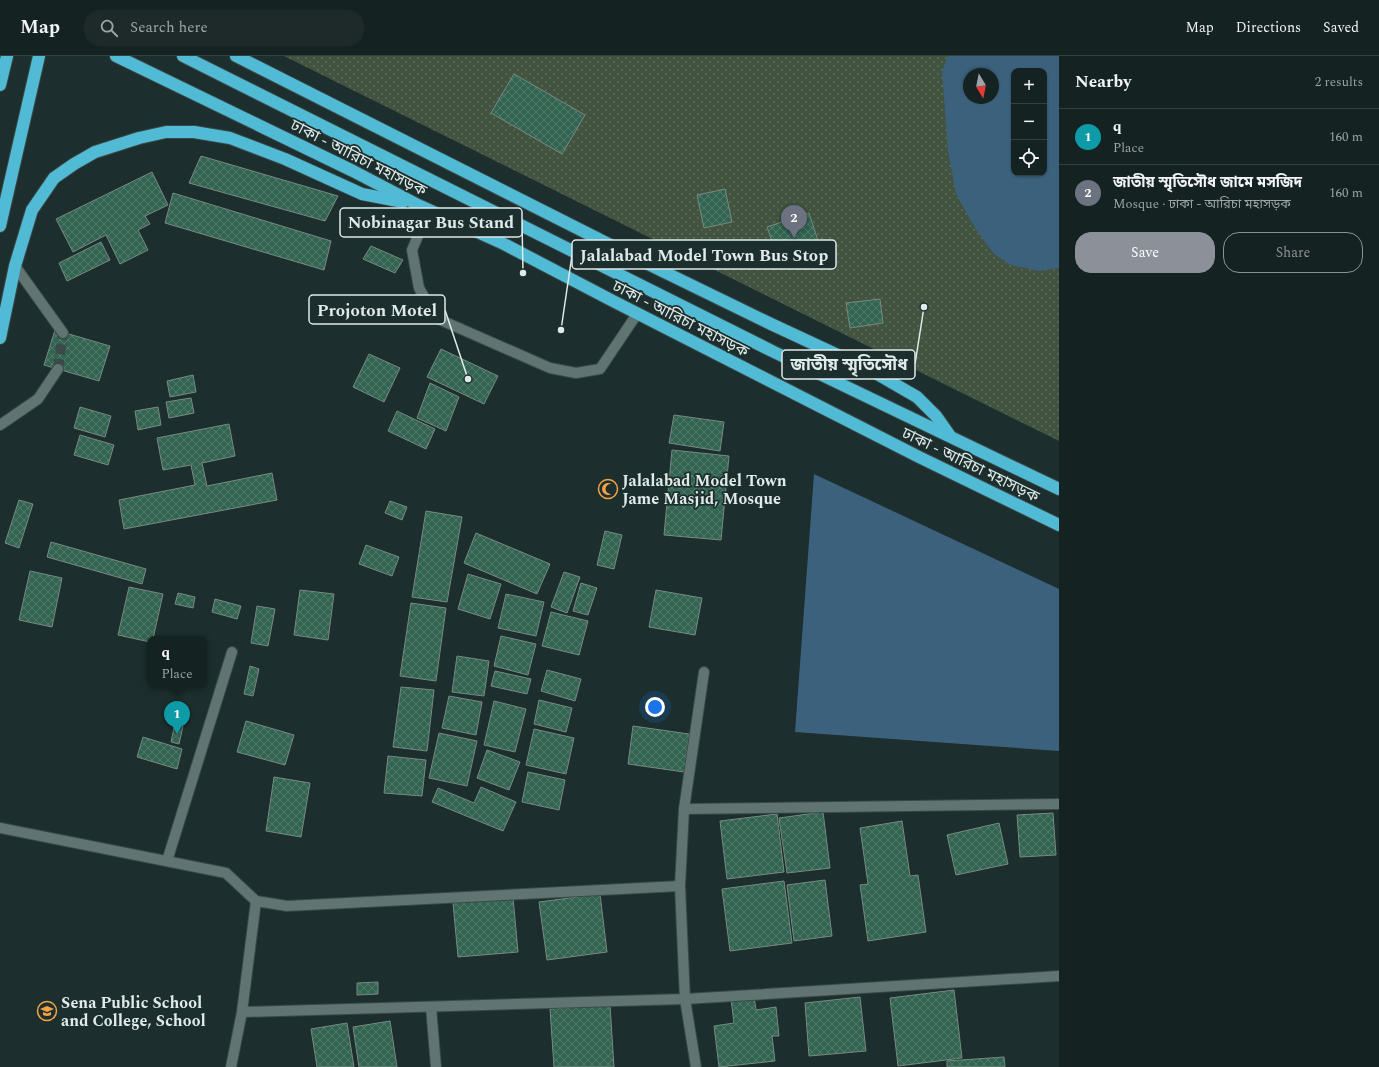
<!DOCTYPE html>
<meta charset="utf-8">
<style>
:root{--surface:#152222;--page:#1e2a2a;--text:#f1f3f6;--muted:#9da4a5;--line:#343f40;--accent:#8c9099}
body{margin:0;font-family:Spectral,"Noto Sans Bengali",serif;background:var(--page);color:var(--text)}
.controls{position:absolute;right:12px;top:12px;display:grid;overflow:hidden;border-radius:8px;box-shadow:0 1px 3px #0004}
.controls button{width:36px;height:36px;display:grid;place-items:center;padding:0;border:0;border-bottom:1px solid var(--line);background:var(--surface);color:var(--text);font:20px sans-serif}
.compass{position:absolute;left:963px;top:12px;width:36px;height:36px;border-radius:50%;background:var(--surface);box-shadow:0 1px 3px #0004;rotate:170deg}
.you{position:absolute;left:655px;top:651px;width:14px;height:14px;margin:-10px;border:3px solid #fff;border-radius:50%;background:#1a73e8;box-shadow:0 0 0 6px #1a73e833}
.badge{display:grid;place-items:center;width:26px;height:26px;border-radius:50%;background:var(--accent);color:#fff;font-size:13px;font-weight:700}
.pin{position:absolute;translate:-50% -33px;filter:drop-shadow(0 1px 2px #0008)}
.pin::after{content:'';position:absolute;top:21px;width:14px;height:12px;background:inherit;clip-path:polygon(0 0,100% 0,50% 100%)}
.popup{position:absolute;left:147px;top:580px;width:60px;height:52px;box-sizing:border-box;display:grid;place-content:center;border-radius:8px;background:var(--surface);filter:drop-shadow(0 1px 3px #0005);font-size:13px;white-space:nowrap;color:var(--muted)}
.popup b{font-size:15px;color:var(--text)}
.popup::after{content:'';position:absolute;left:50%;top:100%;margin-left:-8px;border:8px solid transparent;border-top-color:var(--surface)}
.list{margin:0;padding:0;list-style:none}
h2{display:flex;justify-content:space-between;align-items:center;height:52px;margin:0;padding:0 16px;font-size:17px}
h2 small{font-size:13px;font-weight:400;color:var(--muted)}
.list li{display:grid;grid-template-columns:26px 1fr auto;gap:12px;align-items:center;box-sizing:border-box;height:56px;padding:0 16px;border-top:1px solid var(--line)}
.list b{display:block;font-size:15px;white-space:nowrap}
.list p{margin:0;font-size:13px;white-space:nowrap;color:var(--muted)}
.list em{font-size:13px;font-style:normal;color:var(--muted)}
.actions{display:flex;gap:8px;padding:12px 16px}
.actions a{flex:1;padding:9px 0;border:1px solid var(--accent);border-radius:16px;text-align:center;font-size:14px;color:var(--accent)}
.actions .main{background:var(--accent);color:#fff}
.icon{flex:none;width:22px;height:22px;fill:none;stroke:currentColor;stroke-width:2;stroke-linecap:round;stroke-linejoin:round}
.map{position:relative;flex:none;width:1059px;height:1011px;overflow:hidden}
header{display:flex;align-items:center;gap:24px;box-sizing:border-box;height:56px;padding:0 20px;background:var(--surface);border-bottom:1px solid var(--line)}
header strong{font-size:19px}
nav{display:flex;gap:22px;margin-inline-start:auto;font-size:14px}
.search{width:280px;height:36px;background:var(--page);display:flex;align-items:center;gap:10px;box-sizing:border-box;padding:0 14px;border-radius:16px;color:var(--muted);font-size:15px}
main{display:flex}
aside{flex:1;background:var(--surface)}
.map>svg:first-child{display:block}
</style>
<header>
<strong>Map</strong>
<div class="search"><svg class="icon" aria-label="search" viewBox="0 0 24 24"><circle cx="10" cy="10" r="6"/><path d="M15 15l6 6"/></svg>Search here</div>
<nav><a>Map</a><a>Directions</a><a>Saved</a></nav>
</header>
<main>
<div class="map">
<svg width="1059" height="1011" viewBox="0 0 1059 1011">
<defs>
<pattern id="green-dots" width="8" height="8" patternUnits="userSpaceOnUse"><rect width="8" height="8" fill="#425340"/><path d="M2 2h.1M6 6h.1" fill="none" stroke="#5d6c5c" stroke-width="1.8" stroke-linecap="round"/></pattern>
<pattern id="building-cross-hatch" width="8" height="8" patternUnits="userSpaceOnUse"><rect width="8" height="8" fill="#336351"/><path d="M0 0l8 8M0 8l8-8" fill="none" stroke="#507a6a"/></pattern>
</defs>
<rect width="100%" height="100%" fill="#1c2e2d"/>
<path fill="url(#green-dots)" fill-rule="evenodd" d="M284,0H1059V385ZM1014,15H1044V117H1014ZM969,18H993V42H969Z"/>
<g fill="#3c617d" fill-rule="evenodd">
<path d="M948,0H1059V212L1039,215L1011,209L994,198L975,172L956,138L948,95L942,15ZM1014,15H1044V117H1014ZM969,18H993V42H969Z"/>
<path d="M814,418L1059,533V695L795,676Z"/>
</g>
<g fill="url(#building-cross-hatch)" stroke="#788a82">
<path d="M514,18L585,59L562,98L491,57Z"/>
<path d="M201,100L338,140L325,165L189,127Z"/>
<path d="M152,116L168,149L145,160L150,168L138,174L148,194L120,208L106,179L73,196L56,163Z"/>
<path d="M725,133L732,166L704,172L697,139Z"/>
<path d="M173,137L331,185L324,214L165,167Z"/>
<path d="M809,157L821,194L780,208L767,171Z"/>
<path d="M101,186L110,204L67,225L59,207Z"/>
<path d="M371,190L403,204L395,217L363,203Z"/>
<path d="M880,243L883,267L850,272L846,247Z"/>
<path d="M55,274L110,290L99,325L44,309Z"/>
<path d="M441,293L498,320L484,348L427,321Z"/>
<path d="M369,298L400,312L384,346L353,331Z"/>
<path d="M193,319L196,336L170,341L167,325Z"/>
<path d="M430,327L459,341L446,375L417,362Z"/>
<path d="M191,342L194,357L169,362L166,346Z"/>
<path d="M80,351L111,360L105,381L74,372Z"/>
<path d="M158,351L161,369L138,374L135,355Z"/>
<path d="M397,355L435,373L426,393L388,375Z"/>
<path d="M674,359L724,366L720,395L669,387Z"/>
<path d="M229,368L235,400L202,407L207,430L272,417L277,444L124,473L119,444L195,429L191,409L163,414L157,382Z"/>
<path d="M80,379L114,389L108,409L74,399Z"/>
<path d="M672,394L729,400L721,484L664,479Z"/>
<path d="M19,444L33,448L19,492L5,487Z"/>
<path d="M390,445L407,451L402,464L385,457Z"/>
<path d="M426,455L462,461L447,546L412,541Z"/>
<path d="M605,475L622,479L614,513L597,509Z"/>
<path d="M476,477L550,508L537,538L464,507Z"/>
<path d="M51,486L146,513L142,528L47,501Z"/>
<path d="M366,489L399,501L392,520L359,508Z"/>
<path d="M30,515L62,522L52,571L19,564Z"/>
<path d="M564,516L580,521L567,557L551,551Z"/>
<path d="M468,518L501,528L490,563L458,553Z"/>
<path d="M581,527L597,532L588,559L573,555Z"/>
<path d="M129,531L163,538L153,583H150V586L118,579Z"/>
<path d="M300,534L334,538L328,584L294,579Z"/>
<path d="M656,534L702,542L695,579L649,571Z"/>
<path d="M178,537L195,541L193,552L175,548Z"/>
<path d="M506,538L544,546L536,580L498,572Z"/>
<path d="M215,543L241,550L237,563L212,556Z"/>
<path d="M411,547L446,552L436,625L400,620Z"/>
<path d="M257,550L275,553L268,590L251,587Z"/>
<path d="M551,556L588,565L579,599L542,590Z"/>
<path d="M501,580L536,588L528,619L494,610Z"/>
<path d="M457,600L489,605L484,640L452,636Z"/>
<path d="M250,610L259,613L253,640L244,638Z"/>
<path d="M547,614L581,623L575,645L541,635Z"/>
<path d="M495,615L531,623L527,638L491,630Z"/>
<path d="M401,631L434,634L427,695L393,691Z"/>
<path d="M449,640L482,646L476,679L442,672Z"/>
<path d="M539,644L572,652L566,676L534,668Z"/>
<path d="M494,645L526,653L515,696L484,689Z"/>
<path d="M246,665L294,679L285,709L237,696Z"/>
<path d="M175,667L183,670L179,688L171,686Z"/>
<path d="M633,670L689,678L684,716L628,708Z"/>
<path d="M534,673L574,682L566,718L526,709Z"/>
<path d="M439,677L477,685L467,730L429,722Z"/>
<path d="M143,681L182,693L177,713L137,701Z"/>
<path d="M487,694L520,706L509,734L477,722Z"/>
<path d="M388,700L426,704L422,740L384,737Z"/>
<path d="M528,716L565,724L559,754L522,746Z"/>
<path d="M274,721L310,727L301,781L266,775Z"/>
<path d="M481,731L516,746L503,775L432,746L438,732L474,747Z"/>
<path d="M823,756L830,812L787,817L779,762Z"/>
<path d="M1053,757L1056,799L1020,801L1017,759Z"/>
<path d="M777,758L784,816L727,823L720,765Z"/>
<path d="M902,765L910,820L918,819L926,876L868,885L860,829L868,828L860,772Z"/>
<path d="M999,767L1008,808L956,819L947,779Z"/>
<path d="M825,824L832,880L794,885L787,829Z"/>
<path d="M784,825L792,887L730,895L722,833Z"/>
<path d="M600,838L607,896L547,904L539,846Z"/>
<path d="M513,841L518,896L458,901L453,847Z"/>
<path d="M378,926V938L357,939V927Z"/>
<path d="M954,934L962,1002L898,1010L890,942Z"/>
<path d="M754,940L756,954L776,951L779,980H772L775,1005L719,1011L714,970L734,967L731,943Z"/>
<path d="M860,941L866,995L809,1000L805,947Z"/>
<path d="M610,949L614,1011H554L550,953Z"/>
<path d="M390,965L397,1011H359L353,971Z"/>
<path d="M347,967L354,1011H317L311,973Z"/>
<path d="M1004,1001L1005,1011H947V1005Z"/>
</g>
<g fill="none" stroke-linecap="round" stroke-linejoin="round">
<path stroke="#394a49" stroke-width="10" stroke-dasharray="10 5" stroke-linecap="butt" d="M58,313L63,277"/>
<defs>
<g id="minor">
<path d="M429,154L412,194L419,232L436,262L550,312L576,317L600,313L637,258"/>
<path d="M15,210L63,277"/>
<path d="M0,369L38,343L58,313"/>
<path d="M684,753L1059,748"/>
<path d="M0,772L226,817L256,845L287,850L680,830"/>
<path d="M167,805L232,596"/>
<path d="M431,951L436,1011"/>
<path d="M242,956L685,943L1059,920"/>
<path d="M231,1011L242,956L256,845"/>
<path d="M696,1011L685,943L680,830L684,753L704,616"/>
</g>
<g id="highway">
<path d="M116,0L353,115L418,149L502,187L611,244L919,401L1059,469"/>
<path d="M183,0L774,296L1059,433"/>
<path d="M236,0L654,211L771,268L872,315L917,341L936,360L950,380"/>
<path d="M0,29L7,0"/>
<path d="M0,170L39,0"/>
<path d="M0,282L15,210L32,154L54,122L74,108L95,96L139,82L166,76H194L230,82L285,103L362,138L403,146"/>
</g>
</defs>
<use href="#minor" stroke="#394948" stroke-width="12"/>
<use href="#highway" stroke="#394948" stroke-width="14"/>
<use href="#minor" stroke="#607472" stroke-width="10"/>
<use href="#highway" stroke="#51bbd5" stroke-width="12"/>
</g>
<defs>
<symbol id="mosque-ring" viewBox="-11 -11 22 22"><circle r="9.5" fill="#1c2e2d" stroke="#f4a344" stroke-width="1.5"/><path d="M3.5-4.9A6 6 0 1 0 3.5 4.9A5 5 0 1 1 3.5-4.9Z" fill="#f4a344"/></symbol>
<symbol id="school-ring" viewBox="-11 -11 22 22"><circle r="9.5" fill="#1c2e2d" stroke="#f4a344" stroke-width="1.5"/><path d="M0-5L7-2L0 1L-7-2ZM-4 1L0 2.5L4 1V4Q0 6-4 4Z" fill="#f4a344"/></symbol>
</defs>
<g fill-rule="evenodd">
<use href="#mosque-ring" x="597" y="422" width="22" height="22"/>
<use href="#school-ring" x="36" y="944" width="22" height="22"/>
</g>
<g text-anchor="middle" stroke-width="3.5" stroke-linejoin="round" paint-order="stroke">
<g font-size="16" fill="#dfeae9" stroke="#1c2e2d">
<text transform="translate(359 101) rotate(27)" y="6">ঢাকা - আরিচা মহাসড়ক</text>
<text transform="translate(681 262) rotate(27)" y="6">ঢাকা - আরিচা মহাসড়ক</text>
<text transform="translate(971 408) rotate(26)" y="6">ঢাকা - আরিচা মহাসড়ক</text>
</g>
<g font-size="16" font-weight="bold" fill="#dfeae9" stroke="#1c2e2d" text-anchor="start">
<text x="622" y="430">Jalalabad Model Town<tspan x="622" dy="18">Jame Masjid, Mosque</tspan></text>
<text x="61" y="952">Sena Public School<tspan x="61" dy="18">and College, School</tspan></text>
</g>
</g>
<path fill="none" stroke="#dfeae9" stroke-width="1.5" d="M523 217L522 166M561 274L572 199M468 323L445 254M924 251L915 308"/>
<g fill="#dfeae9" stroke="#1c2e2d" stroke-width="1.5">
<circle cx="523" cy="217" r="4"/>
<circle cx="561" cy="274" r="4"/>
<circle cx="468" cy="323" r="4"/>
<circle cx="924" cy="251" r="4"/>
</g>
<g fill="#1c2e2d" stroke="#dfeae9" stroke-width="1.5">
<rect x="340" y="152" width="182" height="29" rx="4"/>
<rect x="572" y="184" width="264" height="29" rx="4"/>
<rect x="309" y="239" width="136" height="29" rx="4"/>
<rect x="782" y="294" width="133" height="29" rx="4"/>
</g>
<g font-size="17" text-anchor="middle" font-weight="bold" fill="#dfeae9">
<text x="431" y="172">Nobinagar Bus Stand</text>
<text x="704" y="205">Jalalabad Model Town Bus Stop</text>
<text x="377" y="260">Projoton Motel</text>
<text x="849" y="314">জাতীয় স্মৃতিসৌধ</text>
</g>
</svg>
<div class="controls">
<button>+</button>
<button>−</button>
<button><svg class="icon" aria-label="locate" viewBox="0 0 24 24"><circle cx="12" cy="12" r="6"/><path d="M12 2v4M12 18v4M2 12h4M18 12h4"/></svg></button>
</div>
<svg class="compass" viewBox="-18 -18 36 36"><path d="M0-13l5 13h-10z" fill="#e53935"/><path d="M0 13l5-13h-10z" fill="#9da4a5"/></svg>
<div class="you"></div>
<div class="pin badge" style="left:177px;top:678px;background:#0f9aa8">1</div>
<div class="popup"><b>q</b>Place</div>
<div class="pin badge" style="left:794px;top:182px;background:#6b7280">2</div>
</div>
<aside>
<h2>Nearby<small>2 results</small></h2>
<ul class="list">
<li><span class="badge" style="background:#0f9aa8">1</span><div><b>q</b><p>Place</p></div><em>160 m</em></li>
<li><span class="badge" style="background:#6b7280">2</span><div><b>জাতীয় স্মৃতিসৌধ জামে মসজিদ</b><p>Mosque · ঢাকা - আরিচা মহাসড়ক</p></div><em>160 m</em></li>
</ul>
<div class="actions"><a class="main">Save</a><a>Share</a></div>
</aside>
</main>
